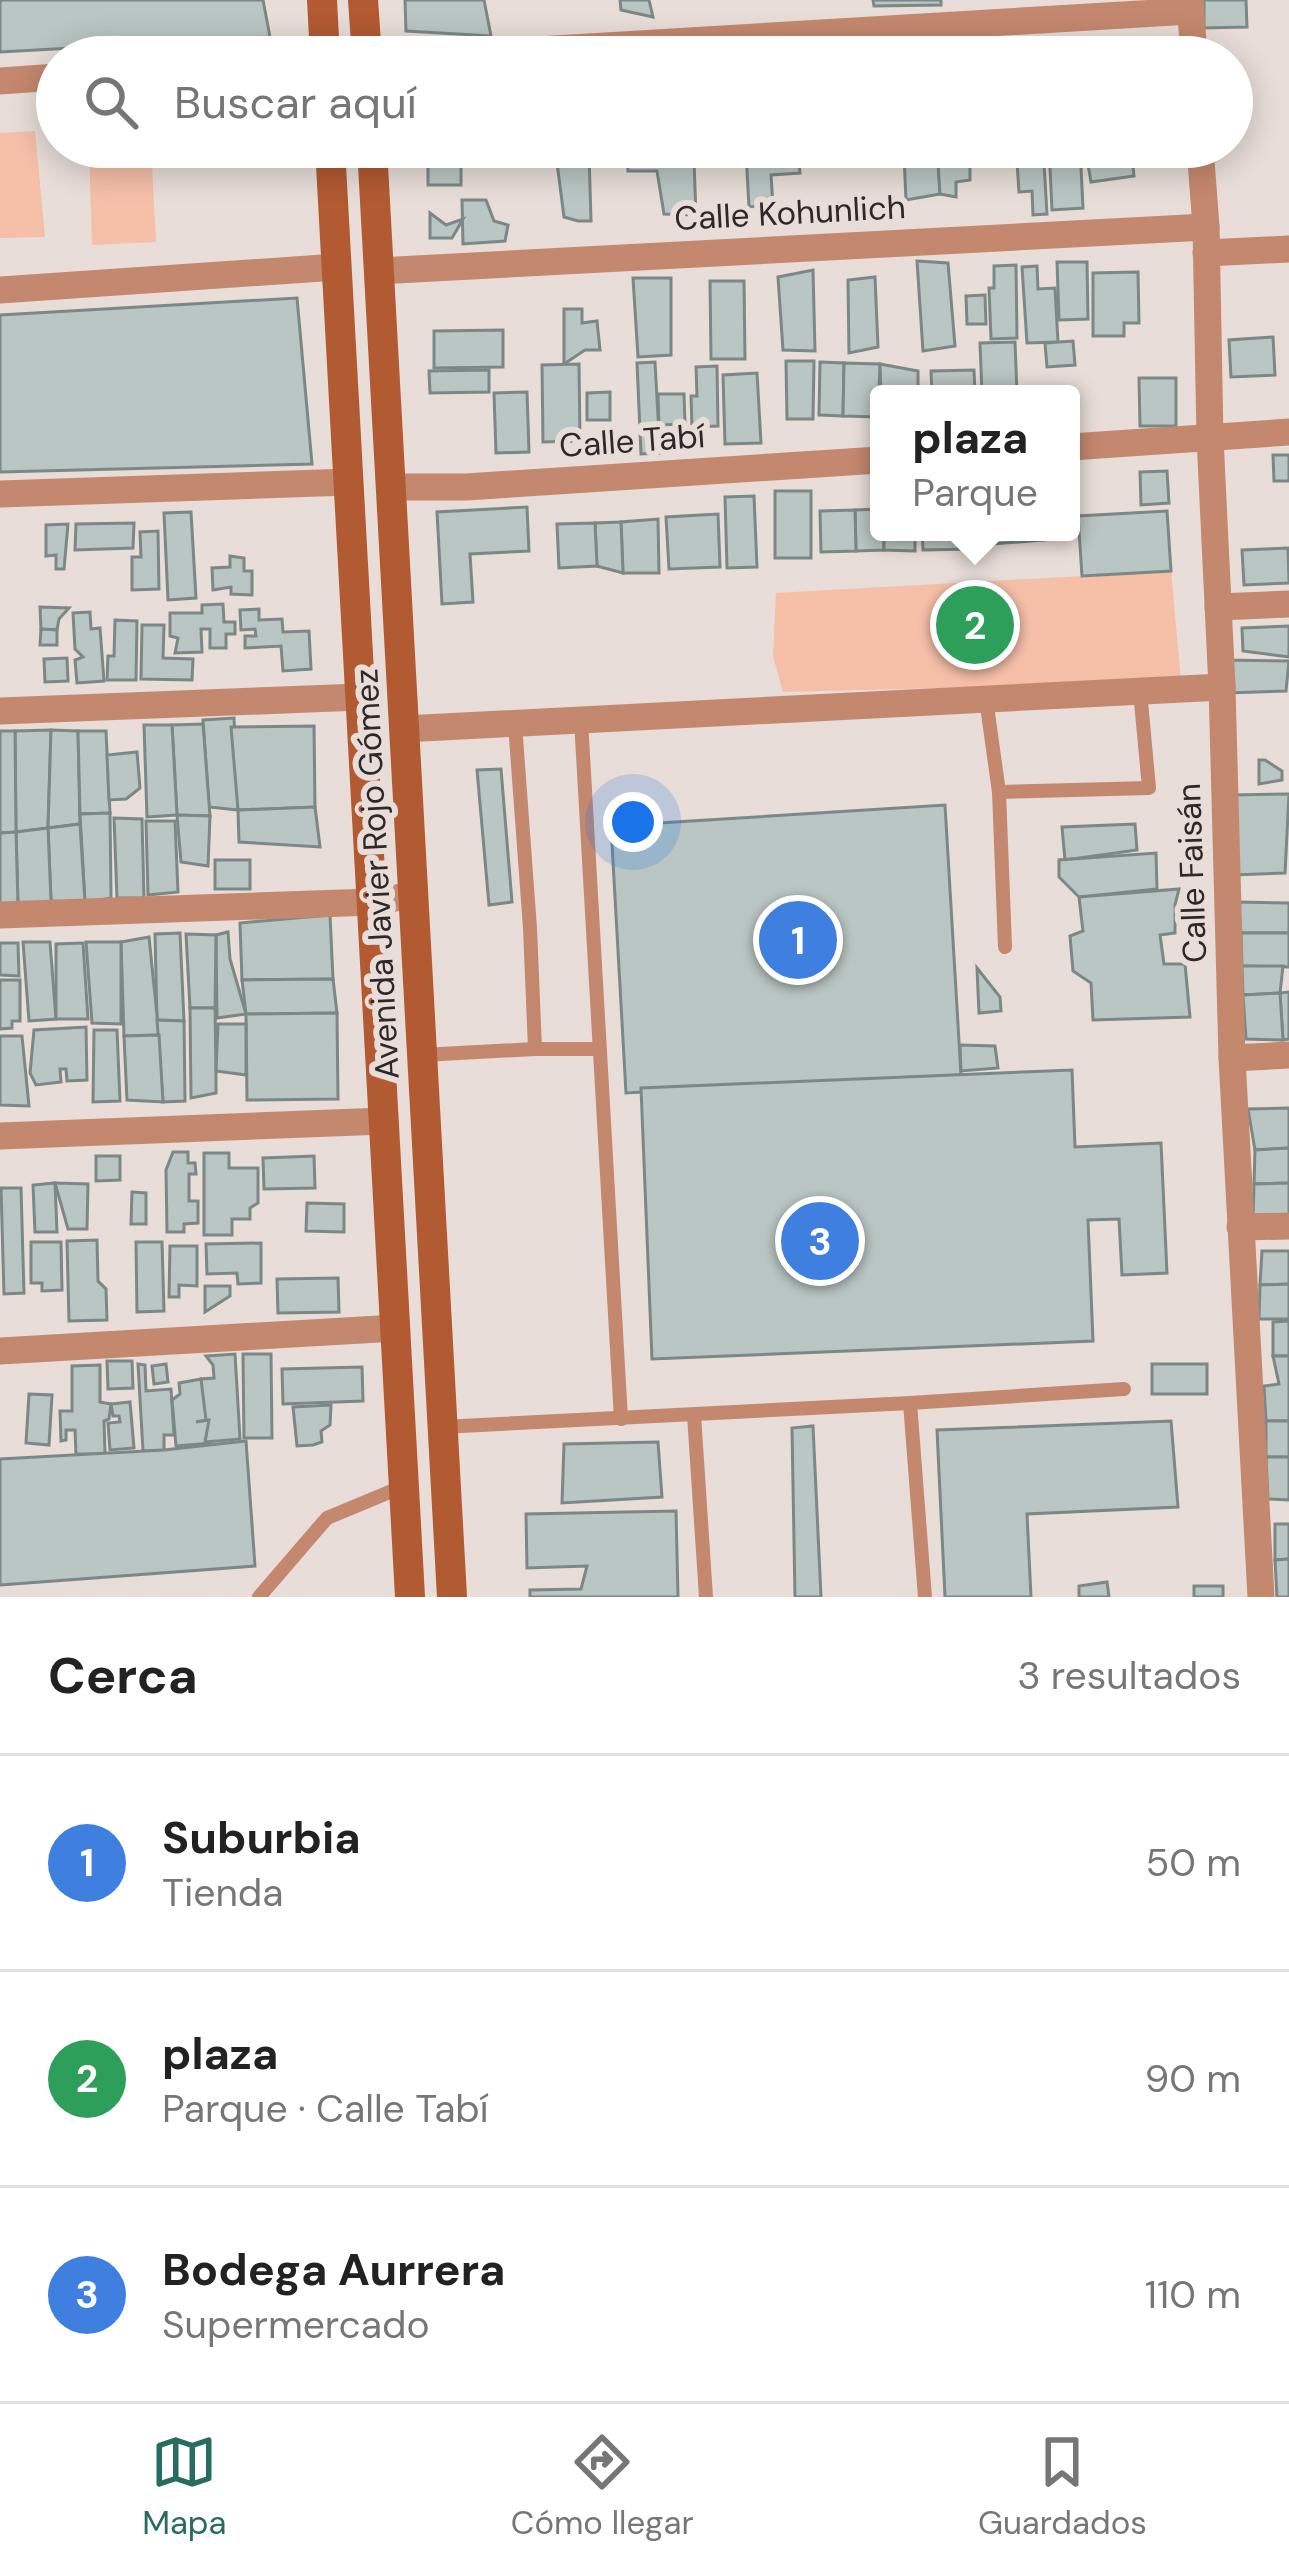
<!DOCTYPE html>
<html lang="es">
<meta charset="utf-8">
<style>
:root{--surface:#fff;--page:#f2f2f2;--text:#222;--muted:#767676;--line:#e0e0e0;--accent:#266c5f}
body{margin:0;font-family:"DM Sans",sans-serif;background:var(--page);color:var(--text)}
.you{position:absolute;left:633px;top:822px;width:42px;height:42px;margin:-30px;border:9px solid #fff;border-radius:50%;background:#1a73e8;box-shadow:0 0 0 18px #1a73e833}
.badge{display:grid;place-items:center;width:78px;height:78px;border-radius:50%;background:var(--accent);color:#fff;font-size:39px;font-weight:700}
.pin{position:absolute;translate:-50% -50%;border:6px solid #fff;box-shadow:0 3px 12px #0006}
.popup{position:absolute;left:870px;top:385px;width:210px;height:156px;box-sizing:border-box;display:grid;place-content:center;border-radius:12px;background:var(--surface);filter:drop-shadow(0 3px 9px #0005);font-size:39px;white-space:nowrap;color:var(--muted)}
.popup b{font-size:45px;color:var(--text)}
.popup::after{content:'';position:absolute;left:50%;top:100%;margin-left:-24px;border:24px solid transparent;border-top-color:var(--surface)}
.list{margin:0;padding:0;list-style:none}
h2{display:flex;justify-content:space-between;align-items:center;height:156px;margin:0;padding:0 48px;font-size:51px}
h2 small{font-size:39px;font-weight:400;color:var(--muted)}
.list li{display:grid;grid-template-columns:78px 1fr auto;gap:36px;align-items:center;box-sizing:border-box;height:216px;padding:0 48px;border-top:3px solid var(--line)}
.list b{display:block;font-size:45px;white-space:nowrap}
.list p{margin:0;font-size:39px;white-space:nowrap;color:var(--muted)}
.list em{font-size:39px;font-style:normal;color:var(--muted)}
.icon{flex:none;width:66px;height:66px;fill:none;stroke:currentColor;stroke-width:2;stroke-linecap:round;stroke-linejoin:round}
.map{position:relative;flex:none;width:1289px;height:1597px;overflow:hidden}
.search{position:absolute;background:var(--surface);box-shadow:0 6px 30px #0003;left:36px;right:36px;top:36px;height:132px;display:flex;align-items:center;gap:30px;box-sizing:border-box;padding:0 42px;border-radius:66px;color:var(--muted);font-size:45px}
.sheet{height:804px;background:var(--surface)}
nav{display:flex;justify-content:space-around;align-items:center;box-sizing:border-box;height:168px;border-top:3px solid var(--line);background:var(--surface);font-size:33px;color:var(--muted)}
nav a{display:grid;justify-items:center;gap:6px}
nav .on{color:var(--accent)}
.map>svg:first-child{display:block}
</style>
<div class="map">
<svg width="1289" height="1597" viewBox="0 0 1289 1597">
<rect width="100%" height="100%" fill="#e8ddd8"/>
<g fill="#f5bfa8">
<path d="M35,131L45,237L0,238V133Z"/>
<path d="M89,147H151L156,242L92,245Z"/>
<path d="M1171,571L1181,682L783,692L773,656L776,593Z"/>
</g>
<g fill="#bac6c3" stroke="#7c8885" stroke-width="3">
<path d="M0,0H263L270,37L0,52Z"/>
<path d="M405,0H484L491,36L406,31Z"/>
<path d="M620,0H649L653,17L621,10Z"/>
<path d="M873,0H941V5L874,6Z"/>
<path d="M1204,0H1246L1247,27L1204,28Z"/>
<path d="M487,147H524L525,159L488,161Z"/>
<path d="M916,147H937L940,194L906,200L904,156L917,163Z"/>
<path d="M937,147H970V180L956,182V197L940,194Z"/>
<path d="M1016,147H1043L1047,214L1033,215L1032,191L1019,192Z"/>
<path d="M1049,147H1080L1083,208L1052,210Z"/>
<path d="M1085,147H1131L1134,176L1091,182Z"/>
<path d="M627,151L694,161L696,215L664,214L657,171H628Z"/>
<path d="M772,152L773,163L799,162L800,173L771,175L773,205L749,207L746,153Z"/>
<path d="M589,153L591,221H578L564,217L556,155Z"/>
<rect x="428" y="154" width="33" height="31"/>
<path d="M462,200H486L494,221L508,225L505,241L463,244Z"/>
<path d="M430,213L446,225L463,219L452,238H430Z"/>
<path d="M917,261L948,263L955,346L923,351Z"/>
<path d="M1057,262H1087L1088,319L1059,320Z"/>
<path d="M1016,265L1017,338L991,339L989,288H994V266Z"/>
<path d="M1037,266L1038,289L1055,288L1058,342L1027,343L1022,267Z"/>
<path d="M813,270L815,351L783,350L778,277Z"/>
<path d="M1138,272L1139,323H1124V336H1093V273Z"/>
<path d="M875,277L878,347L849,353L848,280Z"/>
<path d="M633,278H671V355L638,357Z"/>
<path d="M710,281H744L745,359H711Z"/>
<path d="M985,295L986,324H967L966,296Z"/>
<path d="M297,298L312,464L0,472V315Z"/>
<path d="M564,309H582V323L597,321L600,350H585L564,364Z"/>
<path d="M503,330V367L434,368V331Z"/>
<path d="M1273,337L1275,375L1231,377L1229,340Z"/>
<path d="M1073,341L1075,365L1047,367L1045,343Z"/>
<path d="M1015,342L1017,394H982L980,343Z"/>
<path d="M786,361H814L813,419H787Z"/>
<path d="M655,362L660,453L641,454L637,363Z"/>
<path d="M820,362L844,363L843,416L819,415Z"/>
<path d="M844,363L880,364L878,417L843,416Z"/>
<path d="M579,364L580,441L543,442L542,365Z"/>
<path d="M880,364L918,371V394H881Z"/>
<path d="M717,366L718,426L692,427L691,396H697L696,367Z"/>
<path d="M489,370V392L430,393L429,371Z"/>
<path d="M974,370L975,394H932L931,371Z"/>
<path d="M757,373L761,443L725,444L723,375Z"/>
<path d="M1139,378H1176V426H1140Z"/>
<path d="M527,392L529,452L496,453L494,393Z"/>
<path d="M610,392V420H587V393Z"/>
<path d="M658,394H684L685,424L659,425Z"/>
<path d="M1273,455H1289V481H1274Z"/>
<path d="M1167,471L1169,503L1141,505L1140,472Z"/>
<rect x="775" y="491" width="36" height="67"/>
<path d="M754,496L757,567L727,568L725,497Z"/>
<path d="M527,507L529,551L470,554L473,602L442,604L437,512Z"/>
<path d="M879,509V532H884V550L856,551L855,510Z"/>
<path d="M855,510L856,551L821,552L820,511Z"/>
<path d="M1167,511L1171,571L1082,576L1078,516Z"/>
<path d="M191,512L196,598L168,600L164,513Z"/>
<path d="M718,514L720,567L669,569L666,517Z"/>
<path d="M658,519L659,573H623L621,522Z"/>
<path d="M621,522L623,573L597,566L595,523Z"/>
<path d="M134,523L133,548L75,550L76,524Z"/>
<path d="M595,523L597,566L559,568L557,524Z"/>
<path d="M68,524L64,569H56V555L46,556V525Z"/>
<path d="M158,531L159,589L132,590V557H141L140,532Z"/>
<path d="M884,532H915V551L884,550Z"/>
<path d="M922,532H971V549L923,550Z"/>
<path d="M979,532H1044L1045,540L980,545Z"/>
<path d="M1288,548L1289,583L1244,585L1242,550Z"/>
<path d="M230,556L244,558V571H252V595L231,594V587L213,590L212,568L230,567Z"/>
<path d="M223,604L224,622H235V634H226V648H210V629H201L202,652L175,653L178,638L170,636V613H202V605Z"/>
<path d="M40,607L69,608L59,619L57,630L41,629Z"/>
<path d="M259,609V620L282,619L283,632L309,631L311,669L283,671L281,646L245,648V636H256L255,629L241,630L240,610Z"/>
<path d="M90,612L91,629L100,628L104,681L77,683L75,660L83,657L75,649L73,613Z"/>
<path d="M115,620L137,621L136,680H107L108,656H114Z"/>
<path d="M142,625H164L163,658L193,659L192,680L141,679Z"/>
<path d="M1289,626V657L1243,651L1242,628Z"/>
<path d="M41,629L57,630V645H40Z"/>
<path d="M67,658L68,681L45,682L44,659Z"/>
<path d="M1223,660L1289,661L1286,691L1226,693Z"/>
<path d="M234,718L238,810L209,807L203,720Z"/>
<path d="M203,724L210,816L177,815L172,725Z"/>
<path d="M144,725H172L177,815L147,817Z"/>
<path d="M314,726L315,807L238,810L231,727Z"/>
<path d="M51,730L48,828L16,832L15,731Z"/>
<path d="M51,730L78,731L80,824L48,828Z"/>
<path d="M0,731H15L16,832L0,833Z"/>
<path d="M78,731H106L110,813L80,814Z"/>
<path d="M137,752L140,788L126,799L109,800L107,755Z"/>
<path d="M1259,760H1265L1282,771V780L1259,784Z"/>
<path d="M501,769L512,902L489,905L477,770Z"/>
<path d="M1289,794L1285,873L1233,875L1231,795Z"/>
<path d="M945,805L961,1075L626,1093L611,826Z"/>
<path d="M315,807L320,847L239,842L238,810Z"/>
<path d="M110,813L111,898L85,903L80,814Z"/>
<path d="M177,815L210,816L208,866L181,862Z"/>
<path d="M114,818L142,819L144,898H117Z"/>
<path d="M146,821H175L178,892L148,895Z"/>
<path d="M80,824L85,903L51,901L48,828Z"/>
<path d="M1135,824L1137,850L1065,860L1062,827Z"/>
<path d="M48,828L51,901L18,905L16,832Z"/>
<path d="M16,832L18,905L0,904V833Z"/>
<path d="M1156,853L1157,889L1079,897L1059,877V860Z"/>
<rect x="215" y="860" width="35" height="29"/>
<path d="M1179,889L1175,905V933L1160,935L1164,964H1185L1190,1017L1093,1020L1091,983L1073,971L1070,936L1083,931L1079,897Z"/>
<path d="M1238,902L1289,903V933H1241Z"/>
<path d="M330,915L333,979L242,980L240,923Z"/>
<path d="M228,932L230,959L246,1014L217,1018L216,935Z"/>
<path d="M180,933L184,1021L157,1020L155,934Z"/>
<path d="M1241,933H1289V967L1242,966Z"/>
<path d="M186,934L216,935L215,1008H190Z"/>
<path d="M149,937L159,1035L124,1036L121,942Z"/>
<path d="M23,942H50L56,1019L29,1021Z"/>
<path d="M86,942H121V1024L92,1023Z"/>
<path d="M0,943H18L19,976L0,975Z"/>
<path d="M83,943L88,1019H56V944Z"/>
<path d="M1242,966H1283L1280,993L1243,995Z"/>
<path d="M977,968L1000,997L1001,1011L979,1013Z"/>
<path d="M333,979L337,1013L246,1014L242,980Z"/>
<path d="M0,980H20V1021H12V1028L0,1029Z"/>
<path d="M1289,992V1039L1283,1040L1280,993Z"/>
<path d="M1280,993L1283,1040L1246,1039L1243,995Z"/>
<path d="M190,1008H215L216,1071V1093L191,1098Z"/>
<path d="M337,1013L338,1099L247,1100L246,1014Z"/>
<path d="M157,1020L184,1021L185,1101L163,1102Z"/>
<path d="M218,1024H246V1075L216,1071Z"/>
<path d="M86,1027L87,1080L67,1081L66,1069H60L61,1082L36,1085L30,1073L34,1030Z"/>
<path d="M94,1030H117L120,1101L93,1102Z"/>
<path d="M159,1035L163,1102L127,1100L124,1036Z"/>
<path d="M0,1036H22L29,1106L0,1105Z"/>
<path d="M960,1045L995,1046L998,1068L961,1071Z"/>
<path d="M1072,1070L1075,1147L1161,1143L1167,1273L1122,1275L1119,1219L1088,1220L1093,1341L652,1359L641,1088Z"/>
<path d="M1289,1108V1148L1255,1150L1248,1109Z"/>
<path d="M1289,1148V1183L1254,1184L1255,1150Z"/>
<path d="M173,1152H188V1163H195L196,1174H189V1201H198V1223L184,1224V1232H167L166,1170Z"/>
<path d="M204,1153H229V1168H258V1203L250,1208V1219H232V1235H204Z"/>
<path d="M96,1156H120V1180L96,1181Z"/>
<path d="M314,1156L315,1188L264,1189L263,1158Z"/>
<path d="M55,1183L57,1232H35L33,1185Z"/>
<path d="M55,1183L88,1184L87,1229H68Z"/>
<path d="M1289,1183V1221L1253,1219L1254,1184Z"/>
<path d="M1,1188H21L24,1293L4,1294Z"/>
<path d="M132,1192L146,1193V1224H131Z"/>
<path d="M307,1203L344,1204V1232L306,1231Z"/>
<path d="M97,1240L98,1281L106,1289L107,1320L69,1321L67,1241Z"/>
<path d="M31,1242H61L62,1290L42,1291V1283H31Z"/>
<path d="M136,1242H162L164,1311L137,1312Z"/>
<path d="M261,1243V1283L238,1284L237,1273L207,1274L206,1244Z"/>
<path d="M170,1246H197V1286L179,1285V1297H169Z"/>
<path d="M1262,1251H1289V1284L1260,1285Z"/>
<path d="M338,1278L339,1312L278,1313L277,1279Z"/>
<path d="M1289,1284V1319H1259L1260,1285Z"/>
<path d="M205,1286H230V1296L205,1312Z"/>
<path d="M1289,1321V1356H1273V1322Z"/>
<path d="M235,1354L240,1439L205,1442L201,1379L214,1378L213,1365L206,1356Z"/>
<path d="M243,1354H271L272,1438H244Z"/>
<path d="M1273,1356H1289V1421H1266L1264,1386L1279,1384Z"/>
<path d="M107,1361H132L133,1388L108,1389Z"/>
<path d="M138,1364L145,1365L146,1391L171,1389L174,1435H164V1450L143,1451Z"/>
<path d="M166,1364L168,1382L154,1384L152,1366Z"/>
<rect x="1152" y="1364" width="55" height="30"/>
<path d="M100,1365V1402L111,1404L109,1419L104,1421L105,1454H76L75,1430H66V1440L61,1441L60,1411H72V1366Z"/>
<path d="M362,1367L363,1401L283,1404L282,1369Z"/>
<path d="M201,1379L206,1420L196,1422L209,1420L205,1442L211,1443L176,1446L172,1400L180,1394L179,1383Z"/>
<path d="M29,1394L52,1395L49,1445L26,1443Z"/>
<path d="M130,1402L134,1448L110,1450L108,1423L120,1422L119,1416H113L111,1404Z"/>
<path d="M331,1405L330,1425L321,1431L322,1442L313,1445L297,1446L293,1407Z"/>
<path d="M1171,1421L1178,1507L1027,1514L1031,1597H945L937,1430Z"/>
<rect x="1266" y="1421" width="23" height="36"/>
<path d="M813,1426L821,1597H795L792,1428Z"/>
<path d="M246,1441L255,1566L0,1585V1459L164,1450Z"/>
<path d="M658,1442L662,1497L562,1503L564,1444Z"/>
<path d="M1266,1457H1289V1500L1268,1499Z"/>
<path d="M676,1511L678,1597H530V1590L581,1589L587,1566L527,1568L526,1514Z"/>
<path d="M1275,1524H1289V1559L1275,1560Z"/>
<path d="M1289,1559V1597H1277L1275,1560Z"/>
<path d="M1107,1582L1109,1597H1079V1586Z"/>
<rect x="1194" y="1586" width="29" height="11"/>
</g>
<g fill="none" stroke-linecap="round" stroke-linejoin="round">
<g stroke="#c4886e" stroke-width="14">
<path d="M986,699L999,792L1005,947"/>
<path d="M581,720L621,1419"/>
<path d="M515,724L530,928L535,1049"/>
<path d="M999,792L1149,788L1140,691"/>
<path d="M422,1055L535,1049H598"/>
<path d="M910,1403L925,1597"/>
<path d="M694,1415L706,1597"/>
<path d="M442,1427L910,1403L1124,1389"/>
<path d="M259,1597L327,1518L404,1486"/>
</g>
<g stroke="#c4886e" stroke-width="27">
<path d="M1190,0L1194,57"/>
<path d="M420,57L1190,11"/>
<path d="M0,81L57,77"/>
<path d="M1200,147L1206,227L1210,438L1222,687L1232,1058L1261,1597"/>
<path d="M1206,253L1289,249"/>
<path d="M378,271L1206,227"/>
<path d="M0,290L337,267"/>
<path d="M1071,447L1289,432"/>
<path d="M391,487H466L879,460"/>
<path d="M0,494L349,482"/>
<path d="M1218,607L1289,604"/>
<path d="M0,711L360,697"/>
<path d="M404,729L1222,687"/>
<path d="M0,915L372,902L413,895"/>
<path d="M1232,1058L1289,1055"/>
<path d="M0,1136L384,1121"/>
<path d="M1240,1227L1289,1226"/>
<path d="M0,1351L396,1328"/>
</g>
<g stroke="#b25a32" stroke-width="30">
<path d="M322,0L325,57"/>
<path d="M363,0L367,57"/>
<path d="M330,147L410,1597"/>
<path d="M372,147L452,1597"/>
</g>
</g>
<g text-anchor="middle" stroke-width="12" stroke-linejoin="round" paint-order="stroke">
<g font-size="33" fill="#2e2928" stroke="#e8ddd8">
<text transform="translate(790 212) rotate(-3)" y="12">Calle Kohunlich</text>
<text transform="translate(632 440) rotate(-4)" y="12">Calle Tabí</text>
<text transform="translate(1191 873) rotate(-92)" y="12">Calle Faisán</text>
<text transform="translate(376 874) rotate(-93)" y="12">Avenida Javier Rojo Gómez</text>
</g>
</g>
</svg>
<div class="you"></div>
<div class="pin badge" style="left:798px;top:940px;background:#3f7fe0">1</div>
<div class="pin badge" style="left:975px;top:625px;background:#2e9e5b">2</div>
<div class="popup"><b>plaza</b>Parque</div>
<div class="pin badge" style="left:820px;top:1241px;background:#3f7fe0">3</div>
<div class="search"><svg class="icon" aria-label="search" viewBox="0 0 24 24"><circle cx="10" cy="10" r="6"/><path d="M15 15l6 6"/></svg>Buscar aquí</div>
</div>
<section class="sheet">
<h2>Cerca<small>3 resultados</small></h2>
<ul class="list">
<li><span class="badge" style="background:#3f7fe0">1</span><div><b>Suburbia</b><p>Tienda</p></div><em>50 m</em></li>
<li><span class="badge" style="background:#2e9e5b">2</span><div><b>plaza</b><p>Parque · Calle Tabí</p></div><em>90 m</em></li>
<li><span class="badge" style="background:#3f7fe0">3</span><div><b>Bodega Aurrera</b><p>Supermercado</p></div><em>110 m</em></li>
</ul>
</section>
<nav>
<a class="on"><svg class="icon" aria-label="map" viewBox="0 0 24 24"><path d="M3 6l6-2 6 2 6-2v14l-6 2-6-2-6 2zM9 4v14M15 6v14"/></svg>Mapa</a>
<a><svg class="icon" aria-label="directions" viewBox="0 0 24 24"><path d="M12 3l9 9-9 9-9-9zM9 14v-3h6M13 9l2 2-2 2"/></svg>Cómo llegar</a>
<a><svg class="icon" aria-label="saved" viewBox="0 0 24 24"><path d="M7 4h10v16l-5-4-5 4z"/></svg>Guardados</a>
</nav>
